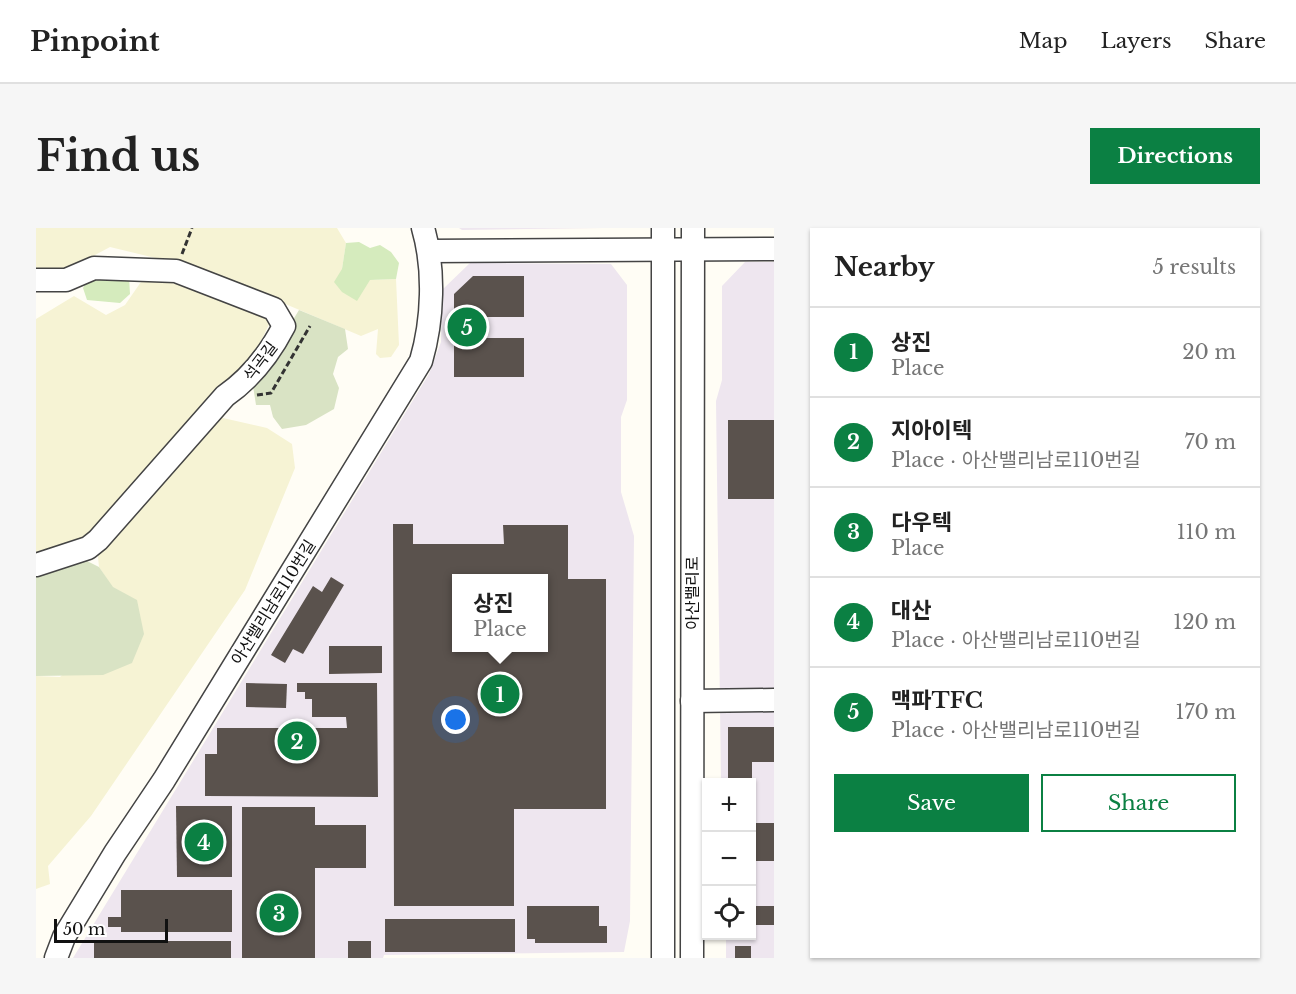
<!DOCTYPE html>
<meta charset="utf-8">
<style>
:root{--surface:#fff;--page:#f6f6f6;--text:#222;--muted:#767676;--line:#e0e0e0;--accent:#0b8043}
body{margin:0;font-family:"Libre Baskerville","Noto Sans KR",serif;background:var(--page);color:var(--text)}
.controls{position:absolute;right:18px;bottom:18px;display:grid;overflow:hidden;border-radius:0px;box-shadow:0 2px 4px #0004}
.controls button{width:54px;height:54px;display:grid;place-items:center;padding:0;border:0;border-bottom:2px solid var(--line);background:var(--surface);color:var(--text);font:30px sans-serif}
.scale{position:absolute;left:18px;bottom:15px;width:114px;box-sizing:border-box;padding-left:6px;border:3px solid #111;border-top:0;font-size:16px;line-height:21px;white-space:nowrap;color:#111;-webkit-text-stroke:4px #fff;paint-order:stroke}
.you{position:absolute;left:420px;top:492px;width:21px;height:21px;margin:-15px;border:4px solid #fff;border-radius:50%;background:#1a73e8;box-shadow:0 0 0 9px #1a73e833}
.badge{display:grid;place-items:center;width:39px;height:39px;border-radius:50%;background:var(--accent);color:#fff;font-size:20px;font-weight:700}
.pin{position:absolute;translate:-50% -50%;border:3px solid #fff;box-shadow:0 2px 6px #0006}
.popup{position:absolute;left:416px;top:346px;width:96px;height:78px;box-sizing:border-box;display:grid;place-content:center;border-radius:0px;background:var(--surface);filter:drop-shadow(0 2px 4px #0005);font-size:20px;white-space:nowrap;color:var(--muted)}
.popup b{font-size:22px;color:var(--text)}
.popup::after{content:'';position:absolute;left:50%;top:100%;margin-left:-12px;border:12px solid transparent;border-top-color:var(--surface)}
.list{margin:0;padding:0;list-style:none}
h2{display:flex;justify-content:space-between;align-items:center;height:78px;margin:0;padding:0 24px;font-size:26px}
h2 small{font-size:20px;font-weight:400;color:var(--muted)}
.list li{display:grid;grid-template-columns:39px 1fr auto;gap:18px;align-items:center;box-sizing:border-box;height:90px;padding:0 24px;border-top:2px solid var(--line)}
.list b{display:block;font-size:22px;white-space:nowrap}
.list p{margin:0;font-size:20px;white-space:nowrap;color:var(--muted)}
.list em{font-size:20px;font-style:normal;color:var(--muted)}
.actions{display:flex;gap:12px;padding:18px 24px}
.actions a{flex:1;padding:14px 0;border:2px solid var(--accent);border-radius:0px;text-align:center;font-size:21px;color:var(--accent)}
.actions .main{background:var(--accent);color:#fff}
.icon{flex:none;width:33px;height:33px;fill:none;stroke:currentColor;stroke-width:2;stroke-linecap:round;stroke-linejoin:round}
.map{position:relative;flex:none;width:738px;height:730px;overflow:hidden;border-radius:0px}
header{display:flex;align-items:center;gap:36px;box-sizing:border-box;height:84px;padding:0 30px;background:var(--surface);border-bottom:2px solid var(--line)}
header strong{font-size:28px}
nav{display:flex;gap:33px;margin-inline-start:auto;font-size:21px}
.intro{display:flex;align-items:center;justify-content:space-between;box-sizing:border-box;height:144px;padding:0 36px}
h1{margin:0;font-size:42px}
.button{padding:15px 27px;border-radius:0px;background:var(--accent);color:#fff;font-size:21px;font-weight:700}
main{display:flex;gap:36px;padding:0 36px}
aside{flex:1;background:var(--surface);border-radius:0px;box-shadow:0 2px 4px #0004}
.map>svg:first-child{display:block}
</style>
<header>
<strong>Pinpoint</strong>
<nav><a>Map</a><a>Layers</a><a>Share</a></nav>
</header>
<div class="intro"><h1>Find us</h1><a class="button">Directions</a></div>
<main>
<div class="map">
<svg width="738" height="730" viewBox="0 0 738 730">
<rect width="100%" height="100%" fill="#fffdf5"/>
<g fill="#eee6ef" fill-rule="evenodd">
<path d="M423,0H569L426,2Z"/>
<path d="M709,34H738V730H690V708H716V554H685L680,173L686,152V58Z"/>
<path d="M434,35L575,36L591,57V172L585,189V264L598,308L594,693L588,724L348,727L347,730H37L393,146L405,114L406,62ZM420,350H508V420H420Z"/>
</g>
<g fill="#f6f3d4">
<path d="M0,0H301L310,15L306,41L334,52L360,51L363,117L355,129L344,130L340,126L342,101L325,108L169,42L74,19L29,43H0Z"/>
<path d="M107,51L157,58L235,92L219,126L189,168L187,190L231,200L256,216L259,240L209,362L55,588L12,638L14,656L0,661V448L24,449L101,373L76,359L63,339L61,319L0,337V91L38,68L70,87L89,77Z"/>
</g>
<g fill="#d5ebbd">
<path d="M323,14L334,20L344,17L355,24L363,35L360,51L334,52L321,73L306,64L298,54L306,41L310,15Z"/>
<path d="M53,49H93L94,66L84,75L51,72L47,60Z"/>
</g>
<g fill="#d9e3c4">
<path d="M263,82L309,101L312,121L302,129L297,146L303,160L298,181L270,197L246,201L237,189L234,177H220L217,158Z"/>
<path d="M41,328L63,339L77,359L101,372L108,406L96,435L67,447L0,448V337Z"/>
</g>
<g fill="#5a524d" fill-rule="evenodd">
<path d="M437,48H488V89H445V110H488V149H418V66Z"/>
<rect x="692" y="192" width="46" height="79"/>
<path d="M357,296H377V316H468L467,297H532V351H570V581H478V678H358ZM420,350H508V420H420Z"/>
<path d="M295,349L308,357L267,426L257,421L249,435L235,427L277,358L286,364Z"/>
<path d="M293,418H346V445L293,446Z"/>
<path d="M210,455L251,456L250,480L210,479Z"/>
<path d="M261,455H341L342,569L169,568V526H181V500H311L310,489H276V471H269V464H261Z"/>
<path d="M692,499H738V534H716V554H692Z"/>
<path d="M140,578H196V649H141Z"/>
<path d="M206,579H279V597H330V640H279V730H206Z"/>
<rect x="716" y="595" width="22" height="38"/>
<path d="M85,662H196V704H85V699H72V689H85Z"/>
<path d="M491,678H563V698H571V715H499V711H491Z"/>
<rect x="716" y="678" width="22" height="19"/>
<rect x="349" y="691" width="130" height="33"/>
<rect x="58" y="713" width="137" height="17"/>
<rect x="312" y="713" width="23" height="17"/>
<rect x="699" y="718" width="16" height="12"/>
</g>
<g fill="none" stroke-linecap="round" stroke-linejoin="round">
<defs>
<g id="minor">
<path d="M393,23L738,21"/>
<path d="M0,52H30L58,40L140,43L238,81L248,98C233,127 215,150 189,168L62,312L52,320L0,337"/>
<path d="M656,473L738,472"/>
<path d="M20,730L28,709L79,625L128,552L385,133C397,92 399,41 387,0"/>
<path d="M627,730V0"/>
<path d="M656,730L657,0"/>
</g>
</defs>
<use href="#minor" stroke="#444" stroke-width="25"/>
<g stroke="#333" stroke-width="3" stroke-dasharray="6 3" stroke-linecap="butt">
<path d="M146,26L156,0"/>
<path d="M221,167L235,165L274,98"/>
</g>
<use href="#minor" stroke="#fff" stroke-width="22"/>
</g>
<g text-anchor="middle" stroke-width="6" stroke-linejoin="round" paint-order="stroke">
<g font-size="16" fill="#111" stroke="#fff">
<text transform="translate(224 133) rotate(-53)" y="6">석곡길</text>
<text transform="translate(656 365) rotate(-90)" y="6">아산밸리로</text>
<text transform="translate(237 374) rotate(-58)" y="6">아산밸리남로110번길</text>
</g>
</g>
</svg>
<div class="controls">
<button>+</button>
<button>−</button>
<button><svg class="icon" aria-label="locate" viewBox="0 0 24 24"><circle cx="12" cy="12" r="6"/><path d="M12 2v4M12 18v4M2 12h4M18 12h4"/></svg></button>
</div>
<div class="scale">50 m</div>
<div class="you"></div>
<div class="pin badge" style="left:464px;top:466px">1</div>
<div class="popup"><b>상진</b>Place</div>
<div class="pin badge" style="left:261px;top:513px">2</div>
<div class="pin badge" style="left:243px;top:685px">3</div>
<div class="pin badge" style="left:168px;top:614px">4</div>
<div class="pin badge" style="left:431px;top:99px">5</div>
</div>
<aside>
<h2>Nearby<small>5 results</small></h2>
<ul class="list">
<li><span class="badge">1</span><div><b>상진</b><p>Place</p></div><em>20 m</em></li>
<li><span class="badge">2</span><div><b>지아이텍</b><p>Place · 아산밸리남로110번길</p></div><em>70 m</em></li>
<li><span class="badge">3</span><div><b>다우텍</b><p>Place</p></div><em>110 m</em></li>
<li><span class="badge">4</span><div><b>대산</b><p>Place · 아산밸리남로110번길</p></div><em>120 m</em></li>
<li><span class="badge">5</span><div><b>맥파TFC</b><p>Place · 아산밸리남로110번길</p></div><em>170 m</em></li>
</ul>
<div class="actions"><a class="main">Save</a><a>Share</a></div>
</aside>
</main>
